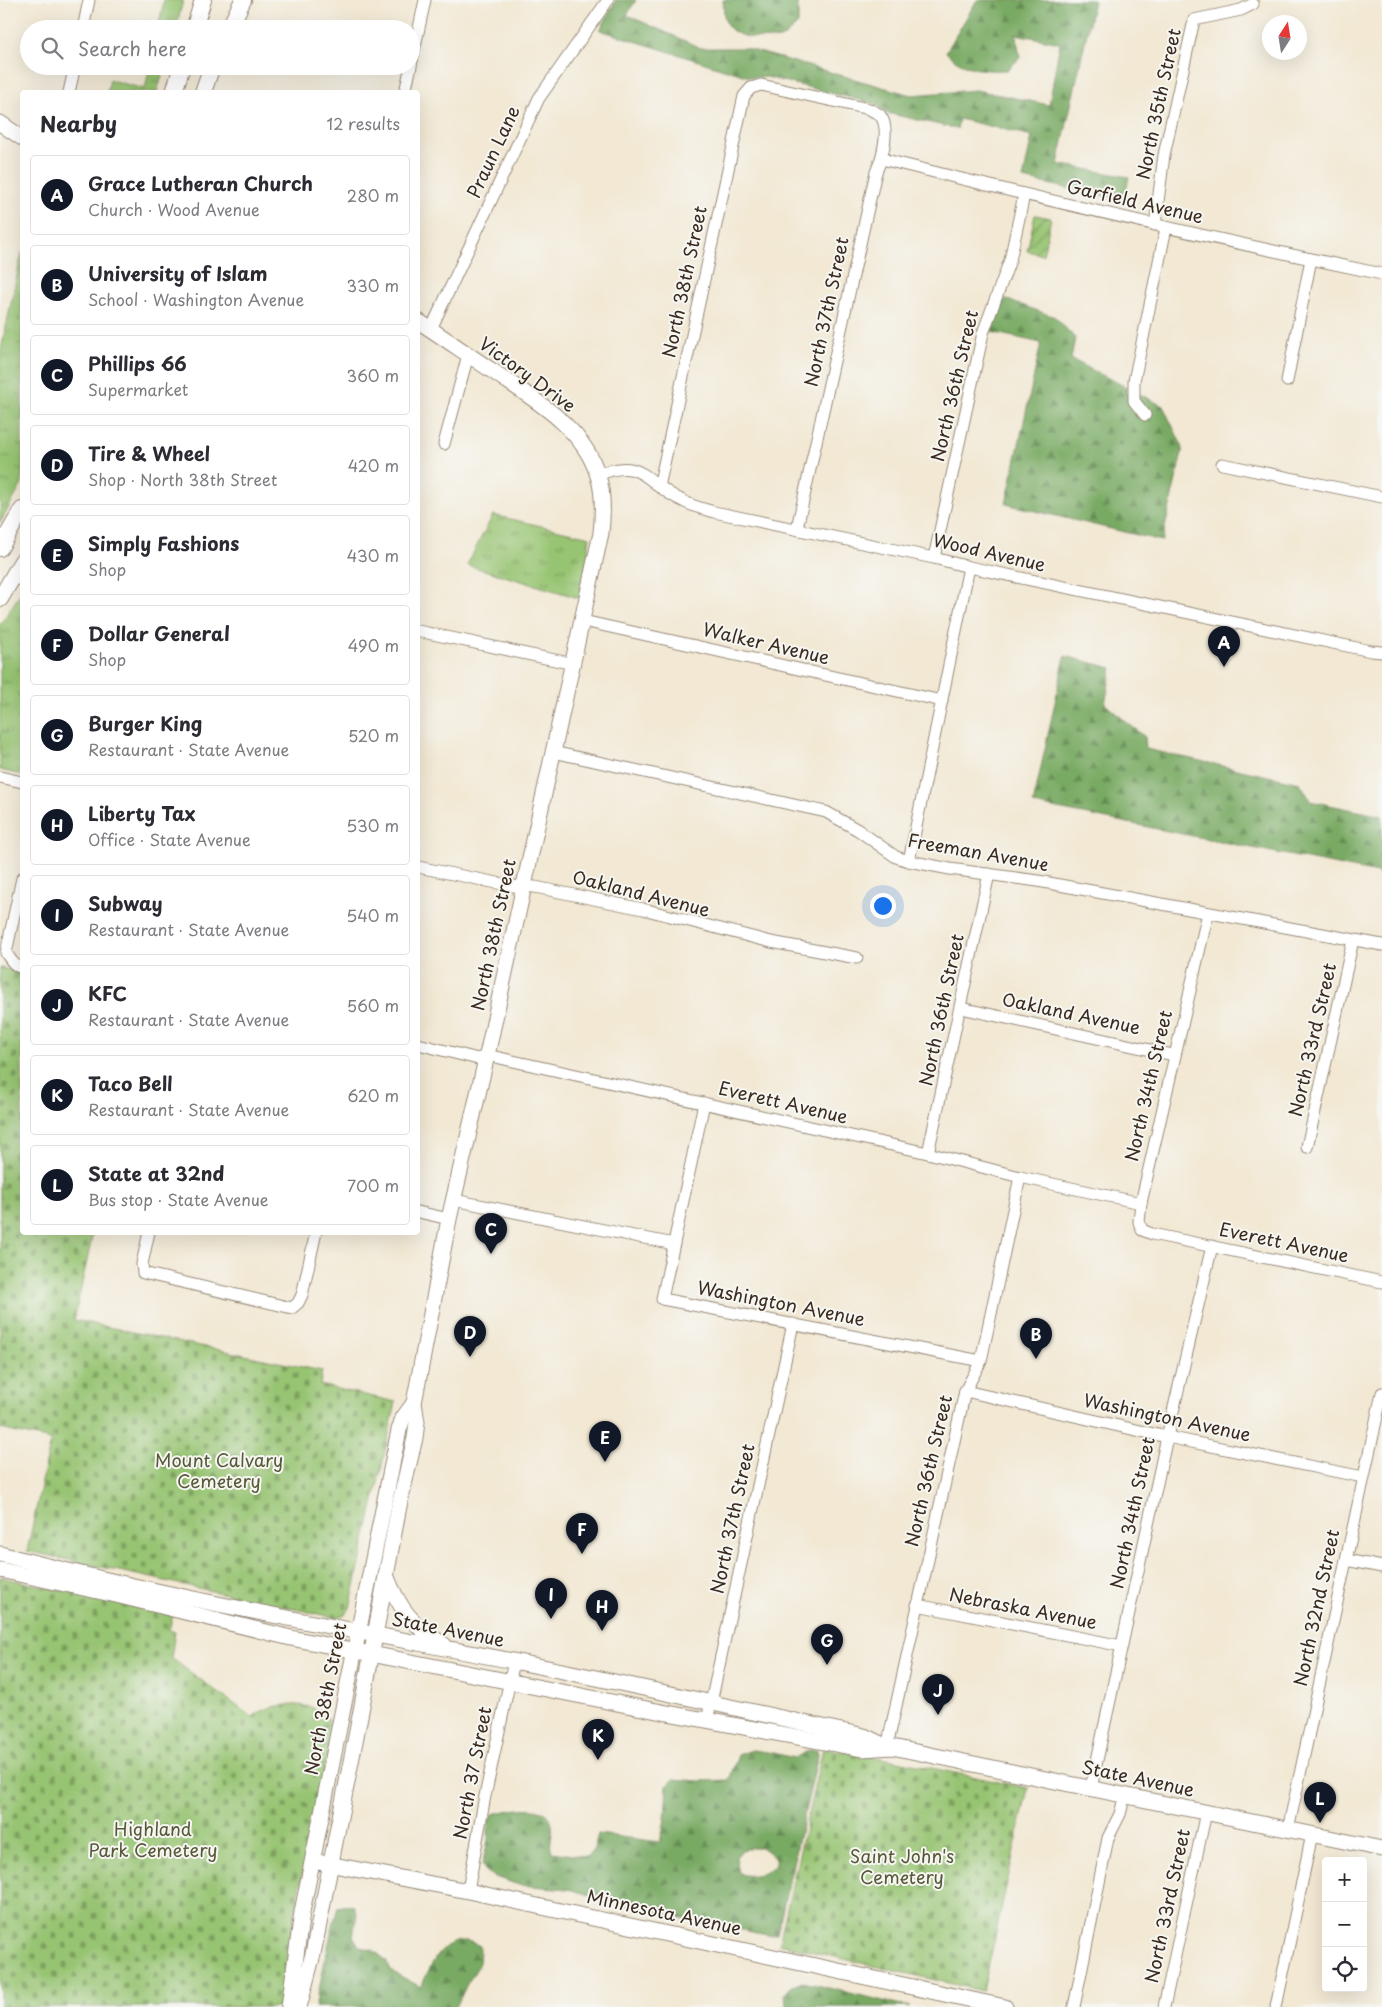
<!DOCTYPE html>
<meta charset="utf-8">
<style>
:root{--surface:#fff;--page:#f2f2f3;--text:#2b2b33;--muted:#7c7c81;--line:#e1e1e2;--accent:#111827}
body{margin:0;font-family:"Playpen Sans",sans-serif;background:var(--page);color:var(--text)}
.controls{position:absolute;right:15px;bottom:15px;display:grid;overflow:hidden;border-radius:5px;box-shadow:0 5px 20px #0002}
.controls button{width:45px;height:45px;display:grid;place-items:center;padding:0;border:0;border-bottom:1px solid var(--line);background:var(--surface);color:var(--text);font:25px sans-serif}
.compass{position:absolute;left:1262px;top:15px;width:45px;height:45px;border-radius:50%;background:var(--surface);box-shadow:0 5px 20px #0002;rotate:12deg}
.you{position:absolute;left:882px;top:905px;width:18px;height:18px;margin:-12px;border:4px solid #fff;border-radius:50%;background:#1a73e8;box-shadow:0 0 0 8px #1a73e833}
.badge{display:grid;place-items:center;width:32px;height:32px;border-radius:50%;background:var(--accent);color:#fff;font-size:16px;font-weight:700}
.pin{position:absolute;translate:-50% -41px;filter:drop-shadow(0 1px 2px #0008)}
.pin::after{content:'';position:absolute;top:26px;width:18px;height:15px;background:inherit;clip-path:polygon(0 0,100% 0,50% 100%)}
.list{margin:0;padding:0;list-style:none}
h2{display:flex;justify-content:space-between;align-items:center;height:65px;margin:0;padding:0 20px;font-size:21px}
h2 small{font-size:16px;font-weight:400;color:var(--muted)}
.list li{display:grid;grid-template-columns:32px 1fr auto;gap:15px;align-items:center;box-sizing:border-box;height:80px;margin:0 10px 10px;padding:0 10px;border:1px solid var(--line);border-radius:5px}
.list b{display:block;font-size:19px;white-space:nowrap}
.list p{margin:0;font-size:16px;white-space:nowrap;color:var(--muted)}
.list em{font-size:16px;font-style:normal;color:var(--muted)}
.icon{flex:none;width:28px;height:28px;fill:none;stroke:currentColor;stroke-width:2;stroke-linecap:round;stroke-linejoin:round}
.map{position:relative;flex:none;width:1382px;height:2007px;overflow:hidden}
.search{position:absolute;background:var(--surface);box-shadow:0 5px 20px #0002;left:20px;top:20px;width:400px;height:55px;display:flex;align-items:center;gap:12px;box-sizing:border-box;padding:0 18px;border-radius:28px;color:var(--muted);font-size:19px}
.panel{position:absolute;background:var(--surface);box-shadow:0 5px 20px #0002;left:20px;top:90px;width:400px;height:1145px;border-radius:5px}
.map>svg:first-child{display:block}
</style>
<div class="map">
<svg width="1382" height="2007" viewBox="0 0 1382 2007">
<defs>
<pattern id="grass-tufts" width="24" height="20" patternUnits="userSpaceOnUse" patternTransform="scale(1.25)"><rect width="24" height="20" fill="#97c472"/><path d="M3 7l-1-3M5 7V3M7 7l1-3M15 17l-1-3M17 17v-4M19 17l1-3" fill="none" stroke="#7c9f5d"/></pattern>
<pattern id="forest-firs" width="22" height="20" patternUnits="userSpaceOnUse" patternTransform="scale(1.25)"><rect width="22" height="20" fill="#79aa64"/><path d="M5 1l3.5 6h-7zM16 11l3.5 6h-7z" fill="#648b52"/></pattern>
<pattern id="cemetery-stones" width="16" height="16" patternUnits="userSpaceOnUse" patternTransform="scale(1.25)"><rect width="16" height="16" fill="#97c472"/><path d="M2 7V4a2 2 0 0 1 4 0v3zM10 15v-3a2 2 0 0 1 4 0v3z" fill="#7c9f5d"/></pattern>
<pattern id="garden-furrows" width="10" height="10" patternUnits="userSpaceOnUse" patternTransform="scale(1.25)"><rect width="10" height="10" fill="#97c472"/><path d="M-1 1l2-2M0 10L10 0M9 11l2-2" fill="none" stroke="#7c9f5d"/></pattern>
</defs>
<rect width="100%" height="100%" fill="#f6f6f2"/>
<filter id="ink" filterUnits="userSpaceOnUse"><feTurbulence type="fractalNoise" baseFrequency=".02" numOctaves="2"/><feDisplacementMap in="SourceGraphic" scale="10" xChannelSelector="R" yChannelSelector="G"/><feConvolveMatrix kernelMatrix="1 2 1 2 8 2 1 2 1" color-interpolation-filters="sRGB"/></filter>
<filter id="wash" filterUnits="userSpaceOnUse"><feTurbulence type="fractalNoise" baseFrequency=".0096" numOctaves="4" result="noise"/><feDisplacementMap in="SourceGraphic" scale="20" xChannelSelector="R" yChannelSelector="G"/><feGaussianBlur stdDeviation="1.12" result="paint"/><feColorMatrix in="noise" values="0 0 0 0 0 0 0 0 0 0 0 0 0 0 0 0 0 1.4 0 .05"/><feComposite in="paint" operator="in"/></filter>
<g filter="url(#wash)">
<rect width="100%" height="100%" fill="#f2e8d3"/>
<g fill="url(#grass-tufts)" stroke="#697748">
<path d="M164,0H183L176,29H158Z"/>
<path d="M150,66H165L157,92H107L110,80L145,89Z"/>
<path d="M22,252V484L0,523V355Z"/>
<path d="M493,515L590,537L586,566L579,598L467,565Z"/>
<path d="M22,591V775L0,770V625Z"/>
</g>
<g fill="url(#forest-firs)" stroke="#5a6a41" fill-rule="evenodd">
<path d="M616,0H636L627,15L701,48H745L911,95L976,90L1049,105L1060,43L1016,34L1020,58L1007,70C984,71 963,70 946,52L977,0H1092L1094,1L1058,164L1129,177L1124,200L1023,179L1032,136L959,119L957,129L887,113L875,104L767,77H749L600,30Z"/>
<path d="M723,0H798V24L781,39C763,38 732,41 725,20C723,14 724,6 723,0Z"/>
<path d="M1005,299L1055,317L1075,338L1071,359L1163,406L1183,448L1162,541L1006,504L1041,343L991,332Z"/>
<path d="M1065,656L1112,668L1105,704L1145,737L1146,749L1300,783L1311,801L1382,816V874L1033,804Z"/>
<path d="M752,1750L774,1753L794,1758L810,1750H817L818,1755L777,1934L772,1936L653,1912L568,1889L519,1885L492,1876L485,1870L482,1865L488,1840V1823L493,1814C509,1810 548,1800 552,1824C554,1834 548,1843 552,1852L587,1857L594,1849L598,1834L660,1842L665,1819L667,1786L673,1779L700,1781L729,1780L738,1755ZM753,1847H761L776,1858L775,1866C765,1873 751,1879 739,1873L736,1857L742,1850Z"/>
<path d="M346,1905L354,1906L357,1914L353,1936L359,1946L373,1950L386,1960L391,1971L421,1987C430,1969 438,1940 465,1941C469,1941 476,1944 480,1946L479,1965L467,1984L456,2007H315C323,1974 328,1940 338,1907Z"/>
<path d="M803,1982L910,2007H786L785,1993L792,1986Z"/>
</g>
<g fill="url(#cemetery-stones)" stroke="#697748">
<path d="M0,968L22,972V1232L93,1233L74,1320L322,1371L320,1385L396,1402L350,1608L345,1614L336,1618L27,1551L51,1440L0,1429Z"/>
<path d="M0,1577L173,1615L169,1630L175,1632L171,1658L252,1717C258,1713 265,1709 273,1707C293,1702 330,1704 332,1731L294,1917L279,2007H0Z"/>
<path d="M823,1748L898,1761L1028,1788L983,1991L779,1944Z"/>
</g>
<path fill="url(#garden-furrows)" stroke="#697748" d="M1035,215L1051,218L1043,255L1027,251Z"/>
</g>
<g filter="url(#ink)">
<g fill="none" stroke-linecap="round" stroke-linejoin="round">
<defs>
<g id="minor">
<path d="M83,29L89,0"/>
<path d="M411,65L425,0"/>
<path d="M69,92L75,66"/>
<path d="M405,92L411,66"/>
<path d="M882,159C1047,201 1214,239 1382,274"/>
<path d="M1155,225L1164,155L1194,20L1241,10L1253,4"/>
<path d="M431,329L539,98L608,0"/>
<path d="M1287,381L1311,259"/>
<path d="M1145,415L1134,401V381L1166,228"/>
<path d="M444,444L468,355"/>
<path d="M1222,464L1382,497"/>
<path d="M598,475C643,456 645,483 681,500C691,506 703,509 714,512L934,558L969,567L1371,651L1382,652"/>
<path d="M659,487L744,96L751,88L761,85L869,109C872,111 878,113 880,115C891,128 882,159 876,172L797,528"/>
<path d="M934,558L983,333L1010,260L1024,195"/>
<path d="M583,621L942,701"/>
<path d="M418,631L574,664"/>
<path d="M553,752L826,812L858,830L896,857L909,861L950,869L1038,881L1382,945"/>
<path d="M0,777L22,782"/>
<path d="M909,861L969,567"/>
<path d="M418,867L512,886L535,887L643,909L771,942L857,958"/>
<path d="M22,878L6,953C11,960 14,966 22,968"/>
<path d="M1208,913L1141,1203L1139,1222L1142,1230L1152,1234L1382,1282"/>
<path d="M961,1008L1173,1055"/>
<path d="M418,1044L478,1059L487,1055L513,1061L928,1153L1020,1177L1141,1203"/>
<path d="M704,1103L662,1299L981,1361"/>
<path d="M1307,1147L1353,940"/>
<path d="M928,1153L989,874"/>
<path d="M454,1200L674,1244"/>
<path d="M418,1212L449,1219"/>
<path d="M149,1232L142,1264L143,1273L292,1308L298,1303L302,1295L316,1232"/>
<path d="M965,1391L1167,1437L1363,1477"/>
<path d="M1346,1560L1382,1567"/>
<path d="M917,1605L1122,1646"/>
<path d="M707,1721L793,1324"/>
<path d="M887,1747L965,1391L981,1361L1020,1177"/>
<path d="M1091,1788L1167,1437L1212,1246"/>
<path d="M1288,1830L1382,1393"/>
<path d="M468,1891L484,1801L514,1661"/>
<path d="M1074,2007L1108,1838L1120,1814L1125,1795"/>
<path d="M1164,2007L1206,1812"/>
<path d="M1276,2007L1312,1834"/>
</g>
<g id="major">
<path d="M0,123L22,138"/>
<path d="M0,1554C169,1598 341,1628 513,1661C630,1684 747,1711 864,1736L885,1746"/>
<path d="M0,1570L116,1595L291,1638L662,1712L862,1749L892,1747L1382,1849"/>
<path d="M386,1575C399,1609 413,1626 444,1645"/>
<path d="M313,1861L468,1891L1005,2007"/>
<path d="M289,2007L302,1912L399,1430L403,1418L414,1403"/>
<path d="M299,2007L313,1954L361,1711L399,1506L415,1438L417,1422L414,1403L449,1219L487,1055L601,533C603,514 604,494 598,476C584,427 533,399 494,372C468,355 443,337 418,321"/>
</g>
<g id="highway">
<path d="M194,29L203,0"/>
<path d="M229,29L243,0"/>
<path d="M174,92L182,66"/>
<path d="M203,92L212,66"/>
<path d="M0,548L22,510"/>
<path d="M0,599L22,561"/>
</g>
</defs>
<use href="#minor" stroke="#968978" stroke-width="13"/>
<use href="#major" stroke="#968978" stroke-width="17"/>
<use href="#highway" stroke="#968978" stroke-width="18"/>
<use href="#minor" stroke="#fff" stroke-width="11"/>
<use href="#major" stroke="#fff" stroke-width="15"/>
<use href="#highway" stroke="#fff" stroke-width="16"/>
</g>
</g>
<g text-anchor="middle" stroke-width="4" stroke-linejoin="round" paint-order="stroke">
<g font-size="18" fill="#3b2a1e" stroke="#f6f6f2">
<text transform="translate(1159 104) rotate(-78)" y="6">North 35th Street</text>
<text transform="translate(494 152) rotate(-65)" y="6">Praun Lane</text>
<text transform="translate(1135 202) rotate(13)" y="6">Garfield Avenue</text>
<text transform="translate(685 282) rotate(-78)" y="6">North 38th Street</text>
<text transform="translate(827 312) rotate(-78)" y="6">North 37th Street</text>
<text transform="translate(527 375) rotate(36)" y="6">Victory Drive</text>
<text transform="translate(955 386) rotate(-77)" y="6">North 36th Street</text>
<text transform="translate(989 553) rotate(13)" y="6">Wood Avenue</text>
<text transform="translate(766 644) rotate(13)" y="6">Walker Avenue</text>
<text transform="translate(978 853) rotate(10)" y="6">Freeman Avenue</text>
<text transform="translate(641 894) rotate(14)" y="6">Oakland Avenue</text>
<text transform="translate(494 935) rotate(-78)" y="6">North 38th Street</text>
<text transform="translate(942 1010) rotate(-78)" y="6">North 36th Street</text>
<text transform="translate(1071 1014) rotate(12)" y="6">Oakland Avenue</text>
<text transform="translate(1313 1040) rotate(-77)" y="6">North 33rd Street</text>
<text transform="translate(1149 1086) rotate(-77)" y="6">North 34th Street</text>
<text transform="translate(783 1103) rotate(13)" y="6">Everett Avenue</text>
<text transform="translate(1284 1243) rotate(12)" y="6">Everett Avenue</text>
<text transform="translate(781 1304) rotate(11)" y="6">Washington Avenue</text>
<text transform="translate(1167 1418) rotate(12)" y="6">Washington Avenue</text>
<text transform="translate(929 1471) rotate(-77)" y="6">North 36th Street</text>
<text transform="translate(1133 1513) rotate(-78)" y="6">North 34th Street</text>
<text transform="translate(733 1519) rotate(-78)" y="6">North 37th Street</text>
<text transform="translate(1317 1608) rotate(-78)" y="6">North 32nd Street</text>
<text transform="translate(1023 1609) rotate(11)" y="6">Nebraska Avenue</text>
<text transform="translate(448 1630) rotate(11)" y="6">State Avenue</text>
<text transform="translate(326 1699) rotate(-79)" y="6">North 38th Street</text>
<text transform="translate(473 1773) rotate(-79)" y="6">North 37 Street</text>
<text transform="translate(1138 1779) rotate(12)" y="6">State Avenue</text>
<text transform="translate(1168 1906) rotate(-78)" y="6">North 33rd Street</text>
<text transform="translate(664 1913) rotate(12)" y="6">Minnesota Avenue</text>
</g>
<g font-size="18" fill="#575837" stroke="#f6f6f2">
<text x="219" y="1467">Mount Calvary<tspan x="219" dy="21">Cemetery</tspan></text>
<text x="153" y="1836">Highland<tspan x="153" dy="21">Park Cemetery</tspan></text>
<text x="902" y="1863">Saint John's<tspan x="902" dy="21">Cemetery</tspan></text>
</g>
</g>
</svg>
<div class="controls">
<button>+</button>
<button>−</button>
<button><svg class="icon" aria-label="locate" viewBox="0 0 24 24"><circle cx="12" cy="12" r="6"/><path d="M12 2v4M12 18v4M2 12h4M18 12h4"/></svg></button>
</div>
<svg class="compass" viewBox="-18 -18 36 36"><path d="M0-13l5 13h-10z" fill="#e53935"/><path d="M0 13l5-13h-10z" fill="#7c7c81"/></svg>
<div class="you"></div>
<div class="pin badge" style="left:1224px;top:667px">A</div>
<div class="pin badge" style="left:1036px;top:1359px">B</div>
<div class="pin badge" style="left:491px;top:1254px">C</div>
<div class="pin badge" style="left:470px;top:1357px">D</div>
<div class="pin badge" style="left:605px;top:1462px">E</div>
<div class="pin badge" style="left:582px;top:1554px">F</div>
<div class="pin badge" style="left:827px;top:1665px">G</div>
<div class="pin badge" style="left:602px;top:1631px">H</div>
<div class="pin badge" style="left:551px;top:1619px">I</div>
<div class="pin badge" style="left:938px;top:1715px">J</div>
<div class="pin badge" style="left:598px;top:1760px">K</div>
<div class="pin badge" style="left:1320px;top:1823px">L</div>
<div class="search"><svg class="icon" aria-label="search" viewBox="0 0 24 24"><circle cx="10" cy="10" r="6"/><path d="M15 15l6 6"/></svg>Search here</div>
<section class="panel">
<h2>Nearby<small>12 results</small></h2>
<ul class="list">
<li><span class="badge">A</span><div><b>Grace Lutheran Church</b><p>Church · Wood Avenue</p></div><em>280 m</em></li>
<li><span class="badge">B</span><div><b>University of Islam</b><p>School · Washington Avenue</p></div><em>330 m</em></li>
<li><span class="badge">C</span><div><b>Phillips 66</b><p>Supermarket</p></div><em>360 m</em></li>
<li><span class="badge">D</span><div><b>Tire &amp; Wheel</b><p>Shop · North 38th Street</p></div><em>420 m</em></li>
<li><span class="badge">E</span><div><b>Simply Fashions</b><p>Shop</p></div><em>430 m</em></li>
<li><span class="badge">F</span><div><b>Dollar General</b><p>Shop</p></div><em>490 m</em></li>
<li><span class="badge">G</span><div><b>Burger King</b><p>Restaurant · State Avenue</p></div><em>520 m</em></li>
<li><span class="badge">H</span><div><b>Liberty Tax</b><p>Office · State Avenue</p></div><em>530 m</em></li>
<li><span class="badge">I</span><div><b>Subway</b><p>Restaurant · State Avenue</p></div><em>540 m</em></li>
<li><span class="badge">J</span><div><b>KFC</b><p>Restaurant · State Avenue</p></div><em>560 m</em></li>
<li><span class="badge">K</span><div><b>Taco Bell</b><p>Restaurant · State Avenue</p></div><em>620 m</em></li>
<li><span class="badge">L</span><div><b>State at 32nd</b><p>Bus stop · State Avenue</p></div><em>700 m</em></li>
</ul>
</section>
</div>
